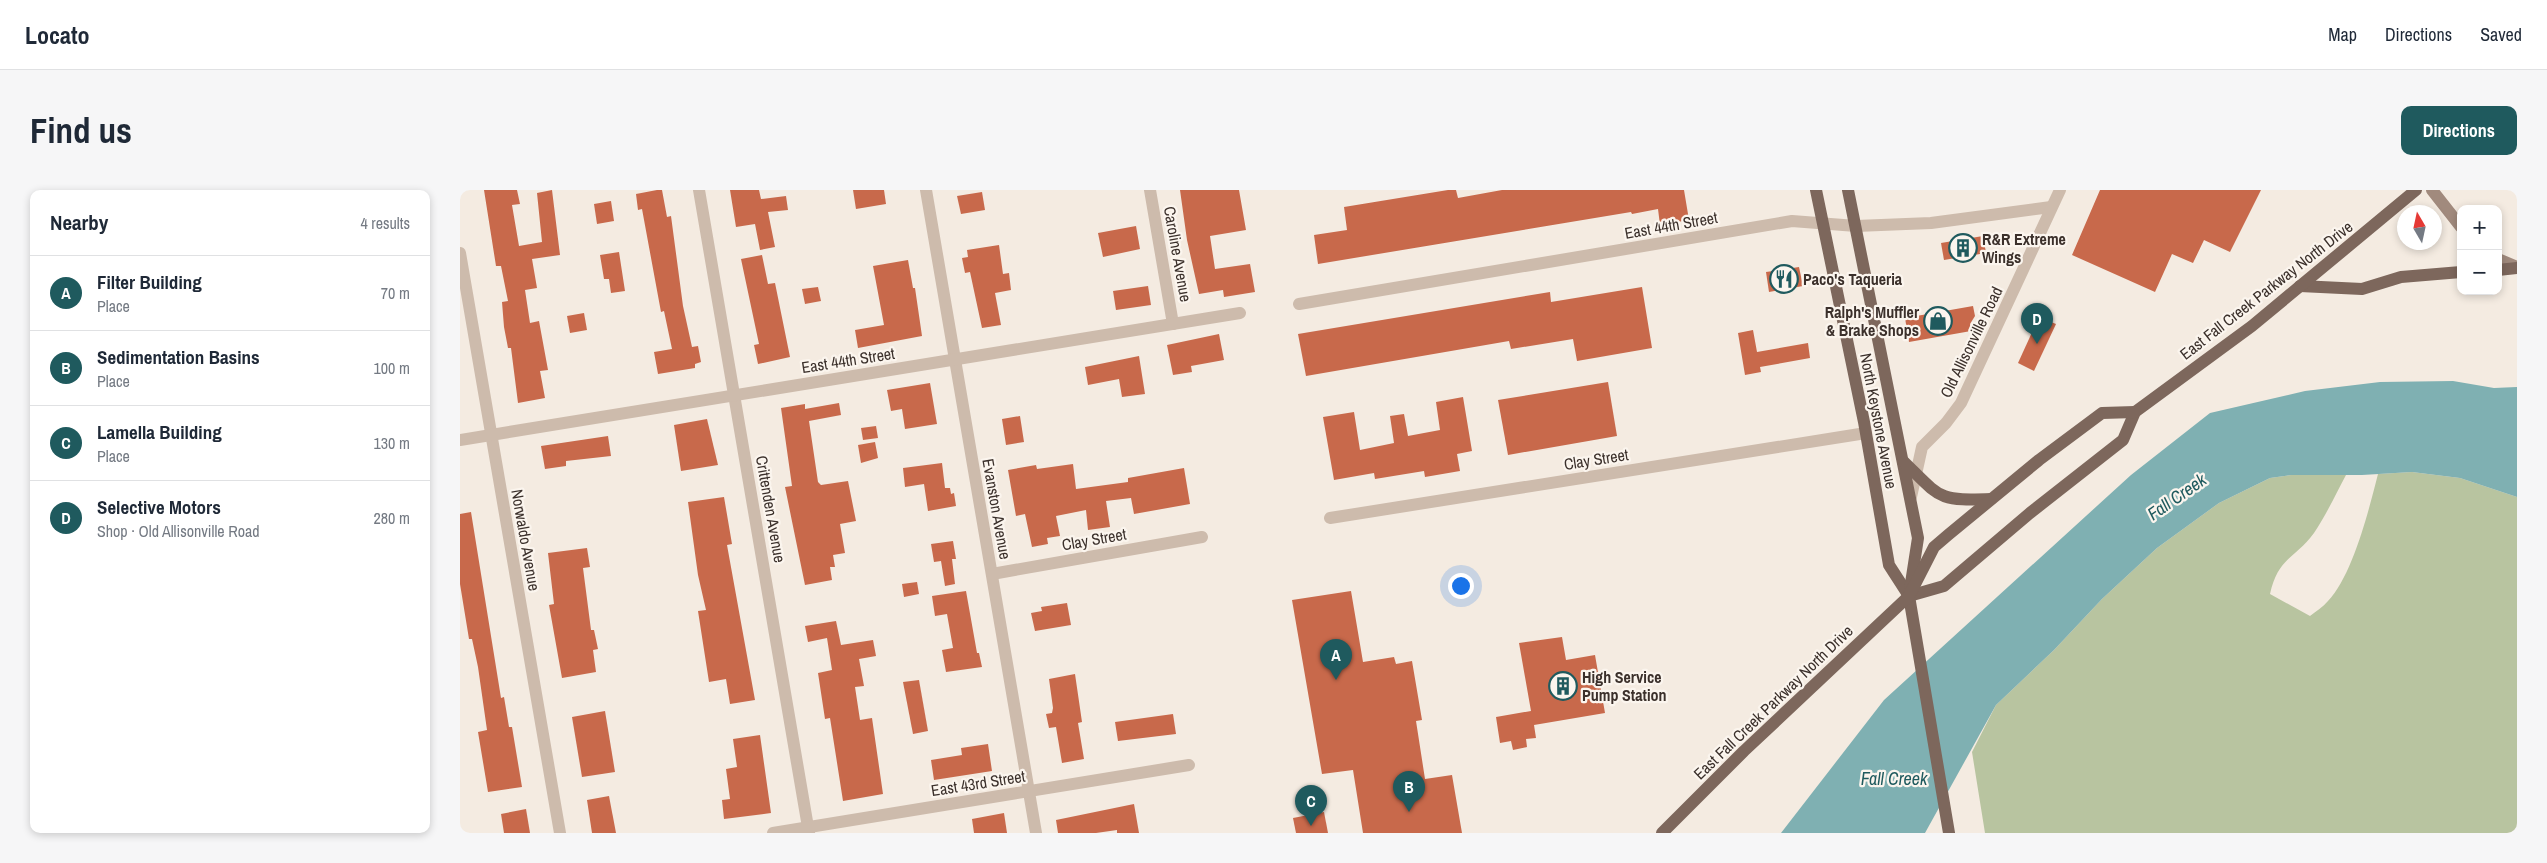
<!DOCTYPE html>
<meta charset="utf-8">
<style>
:root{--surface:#fff;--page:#f6f6f7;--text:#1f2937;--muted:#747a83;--line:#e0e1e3;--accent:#1f5a5e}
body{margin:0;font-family:"Archivo Narrow",sans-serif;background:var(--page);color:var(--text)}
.controls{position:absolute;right:15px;top:15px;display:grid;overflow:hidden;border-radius:10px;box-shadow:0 2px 8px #0003}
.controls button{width:45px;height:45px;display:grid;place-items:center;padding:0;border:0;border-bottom:1px solid var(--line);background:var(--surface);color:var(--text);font:25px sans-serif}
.compass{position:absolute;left:1937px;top:15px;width:45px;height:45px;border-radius:50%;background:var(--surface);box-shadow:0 2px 8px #0003;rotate:351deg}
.you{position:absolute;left:1000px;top:395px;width:18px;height:18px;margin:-12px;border:4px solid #fff;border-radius:50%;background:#1a73e8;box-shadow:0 0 0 8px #1a73e833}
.badge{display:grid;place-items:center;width:32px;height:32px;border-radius:50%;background:var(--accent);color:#fff;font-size:16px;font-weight:700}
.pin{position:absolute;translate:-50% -41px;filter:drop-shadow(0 1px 2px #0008)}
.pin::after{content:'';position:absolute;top:26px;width:18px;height:15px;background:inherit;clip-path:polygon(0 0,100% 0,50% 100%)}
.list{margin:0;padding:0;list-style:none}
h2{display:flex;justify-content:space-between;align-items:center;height:65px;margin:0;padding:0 20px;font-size:21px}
h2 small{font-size:16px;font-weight:400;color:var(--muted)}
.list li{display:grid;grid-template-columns:32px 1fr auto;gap:15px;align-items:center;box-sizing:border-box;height:75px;padding:0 20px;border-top:1px solid var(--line)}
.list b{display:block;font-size:19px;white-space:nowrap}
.list p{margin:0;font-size:16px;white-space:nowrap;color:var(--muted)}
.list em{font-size:16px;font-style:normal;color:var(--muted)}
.map{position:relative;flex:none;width:2057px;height:643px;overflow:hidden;border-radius:10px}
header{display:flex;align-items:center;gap:30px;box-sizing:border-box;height:70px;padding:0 25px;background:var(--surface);border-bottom:1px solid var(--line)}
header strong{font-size:24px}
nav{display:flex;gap:28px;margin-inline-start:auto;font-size:18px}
.intro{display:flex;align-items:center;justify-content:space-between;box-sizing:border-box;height:120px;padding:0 30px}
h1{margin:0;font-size:35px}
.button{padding:12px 22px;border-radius:10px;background:var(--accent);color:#fff;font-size:18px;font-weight:700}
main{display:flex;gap:30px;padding:0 30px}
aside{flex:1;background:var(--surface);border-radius:10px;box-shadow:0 2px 8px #0003}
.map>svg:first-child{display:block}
</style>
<header>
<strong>Locato</strong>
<nav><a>Map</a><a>Directions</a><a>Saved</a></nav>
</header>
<div class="intro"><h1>Find us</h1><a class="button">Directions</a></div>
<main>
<aside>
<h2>Nearby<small>4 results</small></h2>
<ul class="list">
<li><span class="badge">A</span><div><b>Filter Building</b><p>Place</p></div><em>70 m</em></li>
<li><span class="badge">B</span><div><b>Sedimentation Basins</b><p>Place</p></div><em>100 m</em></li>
<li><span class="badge">C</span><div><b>Lamella Building</b><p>Place</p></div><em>130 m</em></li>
<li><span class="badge">D</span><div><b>Selective Motors</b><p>Shop · Old Allisonville Road</p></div><em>280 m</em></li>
</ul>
</aside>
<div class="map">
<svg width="2057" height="643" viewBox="0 0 2057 643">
<rect width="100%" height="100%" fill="#f4ebe1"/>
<path fill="#b8c4a0" d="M1952,282L2000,288L2057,307V643H1525L1512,562L1536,515L1594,460L1642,409L1697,358L1759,313L1810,288L1831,285H1886C1876,304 1866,325 1854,343C1836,368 1818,367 1810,404L1850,426C1856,421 1863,417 1868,411C1893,385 1909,319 1918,284Z"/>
<path fill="#7fb0b2" d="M1993,191L2034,198L2057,197V307L2000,288L1952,282L1902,285H1831L1810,288L1759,313L1697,358L1642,409L1594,460L1536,515L1465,643H1321L1424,510L1671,285L1750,223L1845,201L1920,192Z"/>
<g fill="#c8694b">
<path d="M24,0H57L60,14L52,15L59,56L82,52L77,3L92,0L100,65L72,69L77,98L65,100L70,133L79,131L88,180L80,181L85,208L58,213L51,158H48L44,137L42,112L48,111L41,76H36Z"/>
<path d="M197,0H202L207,27L211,26L223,116L232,157L238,156L241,172L235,174V178L198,184L194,162L212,159L204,121L201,122L182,19L178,20L176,4Z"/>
<path d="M270,0H299L301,9L326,6L328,20L308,22L315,57L300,60L295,34L276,37Z"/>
<path d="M393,0H424L426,14L396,19Z"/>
<path d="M720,0H779L786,40L750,46L755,79L790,74L795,102L764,107L763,100L739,104L727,50Z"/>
<path d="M988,0H996L998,8L1042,0H1224L1229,30L1200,35L1198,19L1172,24L1171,22L858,74L854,45L887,40L884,17Z"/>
<path d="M1640,0H1801L1770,62L1744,50L1733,73L1712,64L1695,102L1612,65Z"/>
<path d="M522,2L525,20L501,24L497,6Z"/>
<path d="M151,11L154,31L137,34L134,14Z"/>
<path d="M676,36L680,59L643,67L638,43Z"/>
<path d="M1523,46L1526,63L1484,70L1481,53Z"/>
<path d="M539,55L543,84L549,83L551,100L535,103L541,135L522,138L510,82L505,83L502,68L508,67L507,60Z"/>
<path d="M159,62L165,101L151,103L149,89H144L140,65Z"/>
<path d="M302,65L308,94L315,93L330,167L298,174L294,155L299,154L281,69Z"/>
<path d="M448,70L453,98H455L462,146L398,158L395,140L424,135L413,76Z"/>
<path d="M1339,77L1343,96L1309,102L1306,82Z"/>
<path d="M688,96L691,115L656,120L653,101Z"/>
<path d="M358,97L361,111L345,114L342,99Z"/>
<path d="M1182,97L1192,158L1117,171L1113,149L1051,159L1049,151L846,186L838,144L1090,102L1091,112Z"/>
<path d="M1513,116L1515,126L1510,134L1511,141L1449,152L1445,128Z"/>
<path d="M124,123L127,140L110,143L107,126Z"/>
<path d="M1579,127L1596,134L1574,181L1558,173Z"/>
<path d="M1293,140L1297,162L1348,153L1350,168L1300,177L1301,182L1285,185L1278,143Z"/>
<path d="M759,144L764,170L731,176L732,182L713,185L707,155Z"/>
<path d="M679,166L685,204L662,207L659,189L628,195L625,177Z"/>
<path d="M1148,192L1157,246L1048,265L1038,210Z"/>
<path d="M470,193L477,234L445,239L442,219L431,221L427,200Z"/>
<path d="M1003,207L1012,261L997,264L1000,281L965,287L964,281L915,289L914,283L874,290L863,227L894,222L900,260L934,253L930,226L944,224L948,246L980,240L976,212Z"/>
<path d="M379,213L381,225L349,231L358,292L361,295L388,291L396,331L380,334L385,363L373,365L375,377H370L372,390L345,395L325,297L332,296L321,218L345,214V219Z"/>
<path d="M560,226L564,252L546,255L542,229Z"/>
<path d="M247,229L258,275L221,281L214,235Z"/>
<path d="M416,236L418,248L403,250L401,238Z"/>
<path d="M148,246L151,266L106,271V276L85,279L81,256Z"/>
<path d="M415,252L418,268L401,273L398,255Z"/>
<path d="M482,273L485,298H490L491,304L494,303L496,316L468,321L464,294L445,297L443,278Z"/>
<path d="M613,274L616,299L668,292V288L724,278L730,314L674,324L671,308L646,311L650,337L628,340L626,320L596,326L600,346L587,348L588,354L572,357L565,324L556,326L548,280L576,275L577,279Z"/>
<path d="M264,307L272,354L267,355L295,510L270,514L266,489L249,492L238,421L246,420L238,385L228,312Z"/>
<path d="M11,322L41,508L44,507L49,537H52L62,597L28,602L18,542L27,540L18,477L12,449H9L0,394V324Z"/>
<path d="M493,351L496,369H492L495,394L485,396L481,371L474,372L471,354Z"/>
<path d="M127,358L130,377L123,378L131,440H134L138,459L133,460L136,482L102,488L89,415L94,414L88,363Z"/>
<path d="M457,392L459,404L444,407L442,394Z"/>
<path d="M506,401L517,463H519L522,477L486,482L482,460L493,458L487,424L475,426L472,406Z"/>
<path d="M891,401L903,472L934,467L936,474L952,471L962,530L956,531L965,589L992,585L1002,643H903L893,580L862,584L832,410Z"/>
<path d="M607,413L611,435L575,441L571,423L582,421L581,417Z"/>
<path d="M376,431L381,455L413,450L416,466L399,469L404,496L395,497L400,530L412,528L423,604L383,611L370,528L365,529L358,483L372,480L367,448L348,452L345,436Z"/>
<path d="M1102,447L1106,470L1135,465L1145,523L1074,535L1076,548L1066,549L1067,557L1053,560L1051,551L1040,553L1036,527L1071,521L1059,453Z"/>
<path d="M615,484L622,532L618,533L624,569L602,573L596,537L589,538L586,524L592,523L593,518L589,489Z"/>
<path d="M459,490L468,541L453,544L443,492Z"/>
<path d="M145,521L155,582L122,587L112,527Z"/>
<path d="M713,524L716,544L658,551L655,532Z"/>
<path d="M300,545L311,623L264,629L262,610L270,609L266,579L277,577L273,549Z"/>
<path d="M528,554L532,581L474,590L471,570L502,565L501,558Z"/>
<path d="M149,606L156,643H132L127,610Z"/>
<path d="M674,614L679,643H657V640L636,643H598L596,630Z"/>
<path d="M66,619L70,643H44L41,624Z"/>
<path d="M864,622L868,643H836L833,628Z"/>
<path d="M544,623L547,643H514L512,629Z"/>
</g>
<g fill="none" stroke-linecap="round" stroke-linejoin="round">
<g stroke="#cdbbac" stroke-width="12">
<path d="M239,0L349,643"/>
<path d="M466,0L576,643"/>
<path d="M690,0L713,134"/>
<path d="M0,63L100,643"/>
<path d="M839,114L1332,31L1396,36L1471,33L1591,17"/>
<path d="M0,250L780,123"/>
<path d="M1451,307L1462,257L1486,233L1501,213L1600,0"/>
<path d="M870,328L1406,243"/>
<path d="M532,384L742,347"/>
<path d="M313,643L729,575"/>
</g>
<g stroke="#a18a7d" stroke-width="12">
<path d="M1972,0L2001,37"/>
<path d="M2038,69L2057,77"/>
</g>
<g stroke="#7d675c" stroke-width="12">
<path d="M1356,0L1404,232L1429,375L1449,406"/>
<path d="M1388,0L1458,348L1449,406L1489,643"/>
<path d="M2038,80L2057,78"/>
<path d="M1840,96L1902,99L1941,87L2001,82"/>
<path d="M1444,272C1481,308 1477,311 1531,309"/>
<path d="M1449,406L1484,396L1570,323L1663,250L1675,222L1792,136L1956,0"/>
<path d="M1202,643L1284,561L1449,406L1474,357L1488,345L1579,270L1642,223L1675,222"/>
</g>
</g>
<defs>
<symbol id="building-ring" viewBox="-11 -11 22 22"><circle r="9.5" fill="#fbf5ee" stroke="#1f5a5e" stroke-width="1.5"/><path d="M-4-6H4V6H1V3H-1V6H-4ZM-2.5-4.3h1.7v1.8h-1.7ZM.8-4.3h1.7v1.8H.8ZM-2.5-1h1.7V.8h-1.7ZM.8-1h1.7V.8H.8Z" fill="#1f5a5e"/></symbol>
<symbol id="restaurant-ring" viewBox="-11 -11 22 22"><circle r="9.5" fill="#fbf5ee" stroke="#1f5a5e" stroke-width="1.5"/><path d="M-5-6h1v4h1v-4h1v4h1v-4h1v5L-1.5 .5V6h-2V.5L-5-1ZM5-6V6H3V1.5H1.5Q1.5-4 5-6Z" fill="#1f5a5e"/></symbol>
<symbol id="shop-ring" viewBox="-11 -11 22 22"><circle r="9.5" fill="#fbf5ee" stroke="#1f5a5e" stroke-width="1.5"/><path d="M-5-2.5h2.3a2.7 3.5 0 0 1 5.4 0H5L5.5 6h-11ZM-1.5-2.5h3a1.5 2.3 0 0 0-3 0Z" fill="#1f5a5e"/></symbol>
</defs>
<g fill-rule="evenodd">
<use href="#building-ring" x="1487" y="42" width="32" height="32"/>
<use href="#restaurant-ring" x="1308" y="73" width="32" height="32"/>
<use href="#shop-ring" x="1462" y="115" width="32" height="32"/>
<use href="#building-ring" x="1087" y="480" width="32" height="32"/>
</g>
<g text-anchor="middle" stroke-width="4.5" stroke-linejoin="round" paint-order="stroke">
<g font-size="16" fill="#3b302b" stroke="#fbf5ee">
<text transform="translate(1211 35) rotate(-10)" y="6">East 44th Street</text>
<text transform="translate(718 64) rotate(80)" y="6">Caroline Avenue</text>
<text transform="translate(1806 100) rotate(-38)" y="6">East Fall Creek Parkway North Drive</text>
<text transform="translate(1511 152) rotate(-64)" y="6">Old Allisonville Road</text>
<text transform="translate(388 170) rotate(-9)" y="6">East 44th Street</text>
<text transform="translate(1419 231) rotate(79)" y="6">North Keystone Avenue</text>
<text transform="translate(1136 269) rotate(-9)" y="6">Clay Street</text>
<text transform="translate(311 319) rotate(80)" y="6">Crittenden Avenue</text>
<text transform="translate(537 319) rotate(80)" y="6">Evanston Avenue</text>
<text transform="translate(634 349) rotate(-10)" y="6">Clay Street</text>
<text transform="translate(66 350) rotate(80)" y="6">Norwaldo Avenue</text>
<text transform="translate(1313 512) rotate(-44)" y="6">East Fall Creek Parkway North Drive</text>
<text transform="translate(518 593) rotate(-9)" y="6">East 43rd Street</text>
</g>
<g font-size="16" font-weight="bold" fill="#3b302b" stroke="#fbf5ee" text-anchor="start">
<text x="1522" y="55">R&amp;R Extreme<tspan x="1522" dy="18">Wings</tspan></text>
<text x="1343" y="95">Paco's Taqueria</text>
<text x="1459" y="128" text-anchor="end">Ralph's Muffler<tspan x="1459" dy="18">&amp; Brake Shops</tspan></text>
<text x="1122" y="493">High Service<tspan x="1122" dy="18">Pump Station</tspan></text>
</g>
<g font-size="18" font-style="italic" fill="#1f5a5e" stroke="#fbf5ee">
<text transform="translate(1717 307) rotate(-35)" y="6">Fall Creek</text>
<text x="1434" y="595">Fall Creek</text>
</g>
</g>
</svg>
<div class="controls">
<button>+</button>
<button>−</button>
</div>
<svg class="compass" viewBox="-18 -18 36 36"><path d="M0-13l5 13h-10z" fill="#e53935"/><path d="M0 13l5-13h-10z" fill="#747a83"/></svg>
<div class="you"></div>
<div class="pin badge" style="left:876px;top:490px">A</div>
<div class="pin badge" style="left:949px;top:622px">B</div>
<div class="pin badge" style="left:851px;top:636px">C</div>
<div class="pin badge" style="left:1577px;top:154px">D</div>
</div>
</main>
